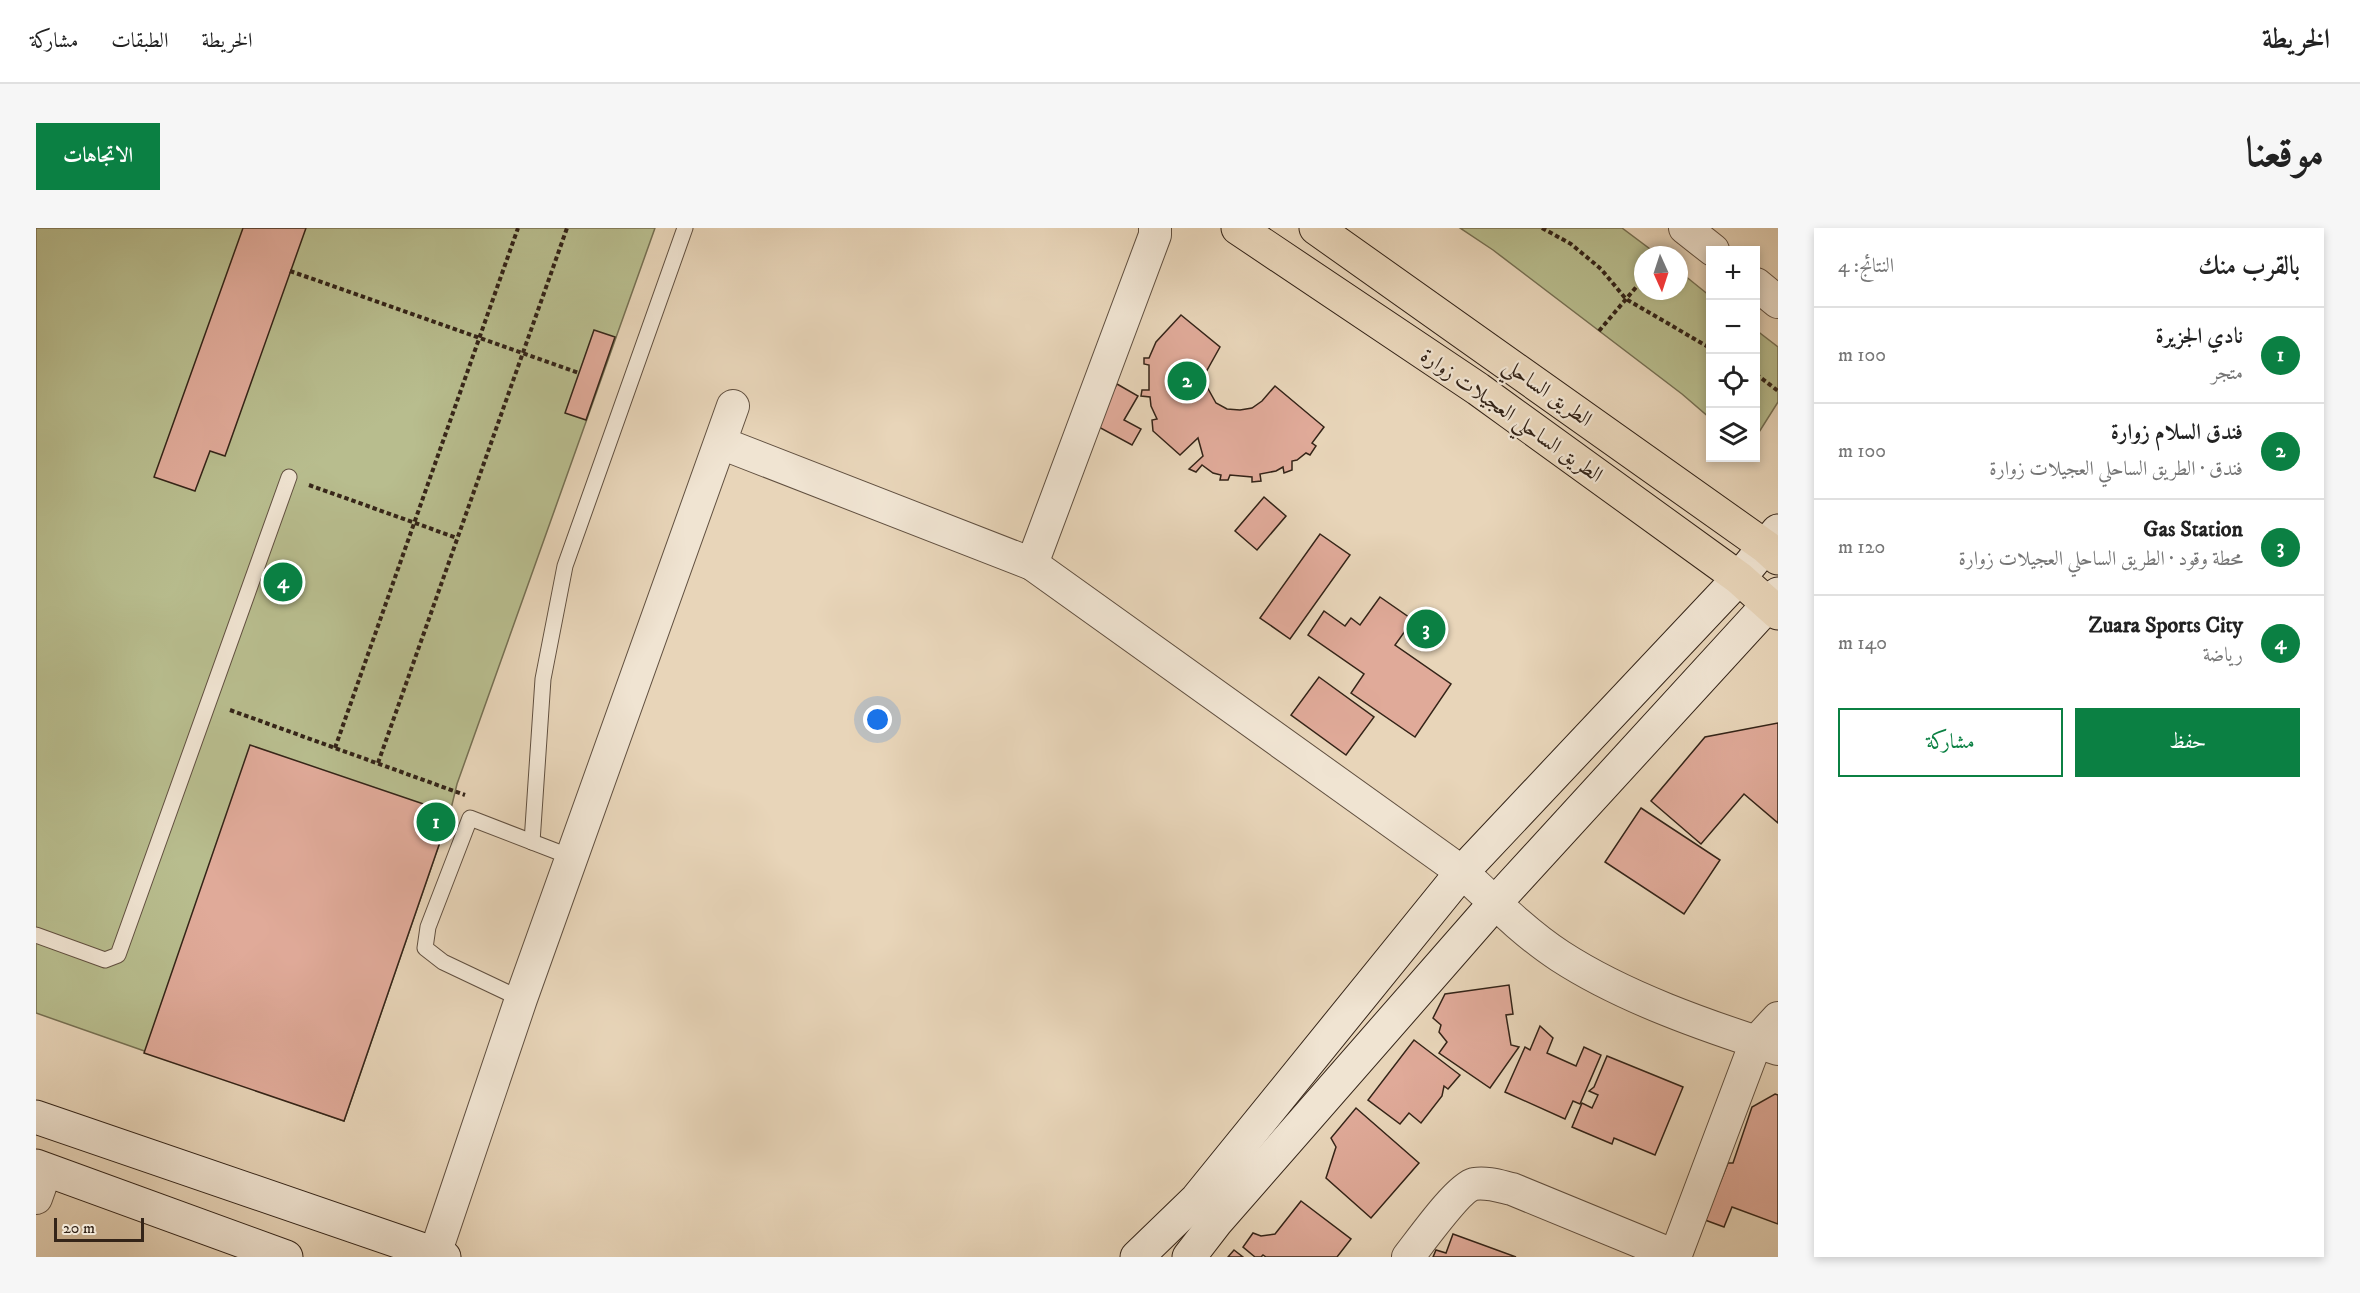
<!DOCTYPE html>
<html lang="ar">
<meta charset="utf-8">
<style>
:root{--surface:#fff;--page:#f6f6f6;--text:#222;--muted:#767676;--line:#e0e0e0;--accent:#0b8043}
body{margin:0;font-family:"IM FELL DW Pica",Amiri,serif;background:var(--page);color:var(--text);direction:rtl}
.controls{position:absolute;right:18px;top:18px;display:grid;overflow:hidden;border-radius:0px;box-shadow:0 3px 9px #0003}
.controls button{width:54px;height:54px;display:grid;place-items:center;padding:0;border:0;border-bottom:2px solid var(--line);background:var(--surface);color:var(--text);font:30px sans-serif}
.compass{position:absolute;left:1598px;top:18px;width:54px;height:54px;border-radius:50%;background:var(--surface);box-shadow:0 3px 9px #0003;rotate:177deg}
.scale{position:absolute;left:18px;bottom:15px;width:90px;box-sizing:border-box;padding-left:6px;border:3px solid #342418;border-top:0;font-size:16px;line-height:21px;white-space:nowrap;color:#342418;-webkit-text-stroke:4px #f0e4d2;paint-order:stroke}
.you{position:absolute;left:842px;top:492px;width:21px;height:21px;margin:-15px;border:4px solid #fff;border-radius:50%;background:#1a73e8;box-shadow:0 0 0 9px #1a73e833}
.badge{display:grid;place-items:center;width:39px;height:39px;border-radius:50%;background:var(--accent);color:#fff;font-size:20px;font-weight:700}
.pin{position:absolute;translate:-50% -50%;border:3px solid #fff;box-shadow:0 2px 6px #0006}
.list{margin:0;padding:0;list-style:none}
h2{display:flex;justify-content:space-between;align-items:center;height:78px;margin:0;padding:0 24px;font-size:26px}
h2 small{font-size:20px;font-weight:400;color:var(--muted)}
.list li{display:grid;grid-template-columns:39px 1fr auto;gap:18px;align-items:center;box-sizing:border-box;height:96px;padding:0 24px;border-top:2px solid var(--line)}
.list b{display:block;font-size:22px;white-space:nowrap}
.list p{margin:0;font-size:20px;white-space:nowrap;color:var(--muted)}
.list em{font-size:20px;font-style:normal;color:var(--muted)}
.actions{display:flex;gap:12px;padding:18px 24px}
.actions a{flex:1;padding:14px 0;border:2px solid var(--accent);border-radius:0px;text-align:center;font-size:21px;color:var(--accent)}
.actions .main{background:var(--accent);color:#fff}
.icon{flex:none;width:33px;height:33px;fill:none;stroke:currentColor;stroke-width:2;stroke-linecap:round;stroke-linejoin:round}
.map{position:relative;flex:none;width:1742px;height:1029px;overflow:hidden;direction:ltr;border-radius:0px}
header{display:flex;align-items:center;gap:36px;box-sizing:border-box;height:84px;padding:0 30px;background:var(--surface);border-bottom:2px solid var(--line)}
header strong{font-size:28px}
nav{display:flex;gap:33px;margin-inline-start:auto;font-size:21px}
.intro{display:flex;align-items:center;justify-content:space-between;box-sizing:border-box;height:144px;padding:0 36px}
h1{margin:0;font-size:42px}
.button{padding:15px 27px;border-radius:0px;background:var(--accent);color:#fff;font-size:21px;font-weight:700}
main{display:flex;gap:36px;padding:0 36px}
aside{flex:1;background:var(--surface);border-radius:0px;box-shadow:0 3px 9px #0003}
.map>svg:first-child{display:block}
</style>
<header>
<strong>الخريطة</strong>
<nav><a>الخريطة</a><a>الطبقات</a><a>مشاركة</a></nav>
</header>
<div class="intro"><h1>موقعنا</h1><a class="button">الاتجاهات</a></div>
<main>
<aside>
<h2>بالقرب منك<small>النتائج: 4</small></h2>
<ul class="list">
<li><span class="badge">1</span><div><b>نادي الجزيرة</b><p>متجر</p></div><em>100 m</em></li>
<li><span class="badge">2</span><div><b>فندق السلام زوارة</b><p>فندق · الطريق الساحلي العجيلات زوارة</p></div><em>100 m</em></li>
<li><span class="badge">3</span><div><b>Gas Station</b><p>محطة وقود · الطريق الساحلي العجيلات زوارة</p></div><em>120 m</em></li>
<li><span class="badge">4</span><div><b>Zuara Sports City</b><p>رياضة</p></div><em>140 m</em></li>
</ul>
<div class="actions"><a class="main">حفظ</a><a>مشاركة</a></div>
</aside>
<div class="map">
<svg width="1742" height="1029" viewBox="0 0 1742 1029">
<rect width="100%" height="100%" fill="#e8d5b9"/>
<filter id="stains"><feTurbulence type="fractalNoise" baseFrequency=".00333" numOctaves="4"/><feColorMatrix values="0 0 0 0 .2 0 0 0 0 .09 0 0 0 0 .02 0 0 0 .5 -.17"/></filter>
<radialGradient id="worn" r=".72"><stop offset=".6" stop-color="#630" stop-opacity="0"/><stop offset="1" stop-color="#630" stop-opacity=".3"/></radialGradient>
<g fill="#b8bd8e" stroke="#767053" stroke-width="1.5">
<path d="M0,0H619L421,556L414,585L308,893L0,785Z"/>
<path d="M1424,0H1586L1622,27H1607V63H1643V43L1674,68V190L1646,166L1457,22Z"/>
<path d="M1720,102L1742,119V174L1720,209Z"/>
</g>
<g fill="#e0aa99" stroke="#342418" stroke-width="1.5">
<path d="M207,0H270L189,228L174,223L159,263L118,249Z"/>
<path d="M1145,87L1184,119L1169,146L1170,157L1180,175L1191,181L1204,182L1216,180L1226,173L1239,158L1288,199L1276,215L1280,218L1274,227L1270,225L1261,232L1256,233V242L1248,245L1247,239L1240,243L1224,246L1225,253L1216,254V249L1194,247L1192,252H1184L1185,247L1177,245L1166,237L1160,244L1153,241L1167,228L1162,210L1144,227L1117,203L1116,192L1121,191L1115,178L1114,169L1105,168L1106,162H1113V137L1108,136V130H1113L1120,114Z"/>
<path d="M558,102L579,109L550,192L529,185Z"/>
<path d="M1081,156L1102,168L1088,192L1105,201L1096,217L1059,197Z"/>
<path d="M1228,269L1250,288L1221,322L1199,303Z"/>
<path d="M1284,306L1314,327L1254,411L1224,390Z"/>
<path d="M1344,369L1377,392L1359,417L1415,456L1379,509L1315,465L1328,446L1272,407L1288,383L1309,398L1315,390L1324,397Z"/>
<path d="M1283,449L1338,489L1310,527L1255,487Z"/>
<path d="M1742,495V595L1708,566L1665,616L1615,573L1669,509Z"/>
<path d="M214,517L414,585L308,893L108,825Z"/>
<path d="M1605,580L1684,632L1648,686L1569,634Z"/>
<path d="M1473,757L1477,786L1470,787L1475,817L1483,819L1454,860L1403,825L1411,814L1403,804L1405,797L1397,790L1409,766Z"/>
<path d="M1504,798L1517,810L1511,825L1540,838L1548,819L1565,827L1544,876L1537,873L1529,891L1469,864L1489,819L1494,822Z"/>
<path d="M1378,812L1424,847L1412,861L1408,858L1406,868L1385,895L1373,885L1364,896L1332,872Z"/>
<path d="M1571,828L1647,859L1619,927L1578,910L1576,916L1536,899L1546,875L1556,880L1562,867L1553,863L1558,859Z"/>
<path d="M1739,866L1742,867V996L1696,979L1688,999L1669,992L1692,935H1697L1716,879Z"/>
<path d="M1320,880L1383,935L1335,990L1290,950L1300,919L1295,910Z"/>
<path d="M1265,973L1315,1011L1301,1029H1230L1227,1027L1225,1029H1219L1207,1019L1217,1005L1225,1008L1239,1006Z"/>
<path d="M1417,1006L1480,1029H1397L1400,1022L1410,1025Z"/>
<path d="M1198,1022L1207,1029H1192Z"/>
</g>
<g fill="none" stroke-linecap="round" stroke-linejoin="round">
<defs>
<g id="lane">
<path d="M496,614L507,451L529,338L649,0"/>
<path d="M0,707L69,732L82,727L253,249"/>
<path d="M485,771L407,734L389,720L392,699L434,590L535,629"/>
</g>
<g id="street">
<path d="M1649,0L1677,22"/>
<path d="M1720,56L1742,74"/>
<path d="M685,215L996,336L1426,644C1456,672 1490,706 1524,728C1587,769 1670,798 1742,821"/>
<path d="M996,336L1119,7V0"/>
<path d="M0,970L10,942"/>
<path d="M399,1026L485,771L697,178"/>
<path d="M1372,1029C1384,1014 1422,960 1438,956C1451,954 1463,958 1476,961L1639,1028"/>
<path d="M1639,1029L1720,814L1742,790"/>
</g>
<g id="secondary">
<path d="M0,889L408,1029"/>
<path d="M0,938L250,1029"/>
<path d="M1101,1029L1161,971L1426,644L1703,350L1742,303"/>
<path d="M1153,1029L1180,994L1459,675L1742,366"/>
</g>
<g id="highway">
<path d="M1202,0L1442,161L1703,350L1742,385"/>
<path d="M1280,0L1730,319L1742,330"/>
</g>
</defs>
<use href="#lane" stroke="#615040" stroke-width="17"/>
<use href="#street" stroke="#615040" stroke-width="34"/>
<use href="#secondary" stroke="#342418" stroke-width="35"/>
<use href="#highway" stroke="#342418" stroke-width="35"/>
<g stroke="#342418" stroke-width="4" stroke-dasharray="4.5 3" stroke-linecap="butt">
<path d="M1506,0L1535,16L1565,41L1590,71L1674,120"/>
<path d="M254,43L543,145"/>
<path d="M1563,103L1607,51"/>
<path d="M1720,146L1742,163"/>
<path d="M273,257L421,310"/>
<path d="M194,482L429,567"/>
<path d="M299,520L482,0"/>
<path d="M342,535L531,0"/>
</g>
<use href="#lane" stroke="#f0e4d2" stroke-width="15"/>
<use href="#street" stroke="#f0e4d2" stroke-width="32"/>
<use href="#secondary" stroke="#f0e4d2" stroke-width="33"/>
<use href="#highway" stroke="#e8d5b9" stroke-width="33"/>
</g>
<g text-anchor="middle" stroke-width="4.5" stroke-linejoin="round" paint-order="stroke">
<g font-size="21" fill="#342418" stroke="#f0e4d2">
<text transform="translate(1512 164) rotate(35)" y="7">الطريق الساحلي</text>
<text transform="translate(1476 187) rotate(35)" y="7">الطريق الساحلي العجيلات زوارة</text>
</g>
</g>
<rect width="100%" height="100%" filter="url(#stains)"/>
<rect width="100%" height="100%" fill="url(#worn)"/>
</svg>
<div class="controls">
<button>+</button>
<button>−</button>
<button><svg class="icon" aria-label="locate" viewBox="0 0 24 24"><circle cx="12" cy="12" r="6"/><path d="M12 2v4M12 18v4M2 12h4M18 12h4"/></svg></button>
<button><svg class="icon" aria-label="layers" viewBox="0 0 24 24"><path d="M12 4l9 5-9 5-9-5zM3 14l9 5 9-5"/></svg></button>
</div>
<svg class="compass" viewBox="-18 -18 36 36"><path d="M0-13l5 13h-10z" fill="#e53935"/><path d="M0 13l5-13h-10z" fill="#767676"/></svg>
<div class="scale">20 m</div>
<div class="you"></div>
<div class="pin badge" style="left:400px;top:594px">1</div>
<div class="pin badge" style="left:1151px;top:153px">2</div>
<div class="pin badge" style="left:1390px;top:401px">3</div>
<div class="pin badge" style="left:247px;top:354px">4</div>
</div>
</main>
